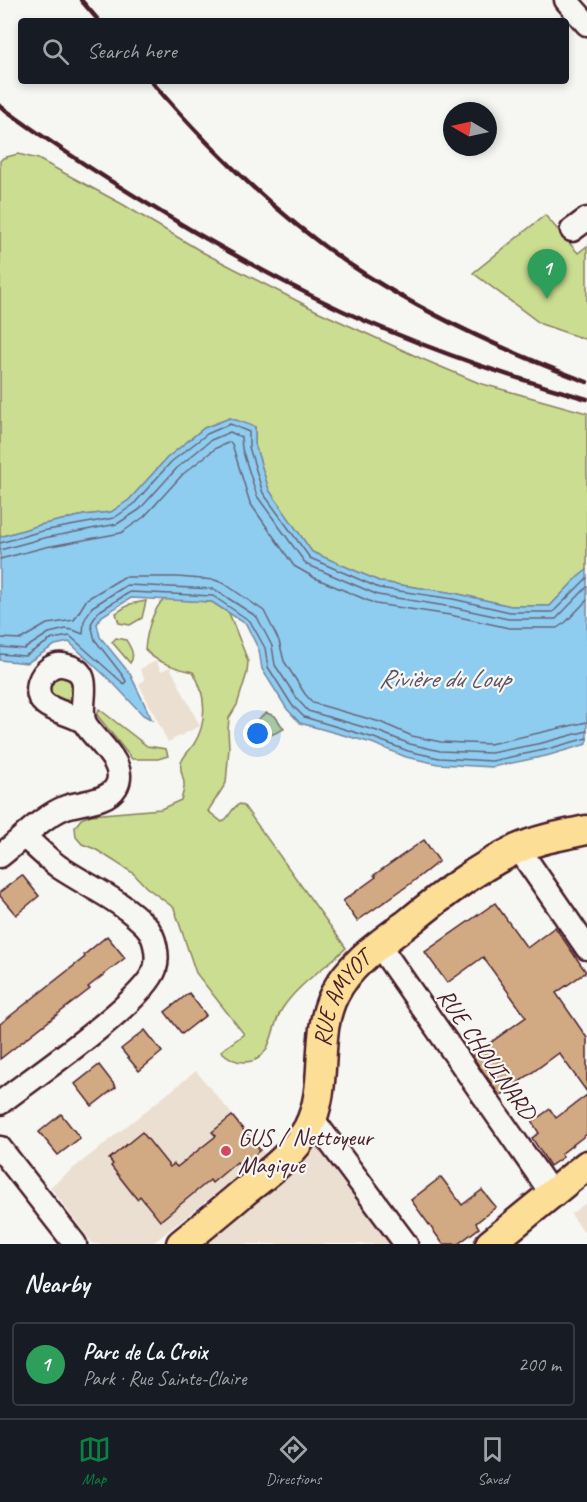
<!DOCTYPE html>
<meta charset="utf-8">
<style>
:root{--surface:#171b24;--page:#242831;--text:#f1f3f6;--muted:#9ea1a6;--line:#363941;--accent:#0b8043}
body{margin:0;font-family:Caveat,sans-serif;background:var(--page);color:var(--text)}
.compass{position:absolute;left:443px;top:102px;width:54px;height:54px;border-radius:50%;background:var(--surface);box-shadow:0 3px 9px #0003;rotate:279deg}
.you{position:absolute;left:258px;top:734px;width:21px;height:21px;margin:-15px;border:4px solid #fff;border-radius:50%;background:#1a73e8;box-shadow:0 0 0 9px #1a73e833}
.badge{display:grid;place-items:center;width:39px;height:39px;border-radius:50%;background:var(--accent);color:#fff;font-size:20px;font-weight:700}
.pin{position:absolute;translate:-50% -50px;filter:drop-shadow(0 2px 3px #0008)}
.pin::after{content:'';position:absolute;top:32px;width:21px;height:18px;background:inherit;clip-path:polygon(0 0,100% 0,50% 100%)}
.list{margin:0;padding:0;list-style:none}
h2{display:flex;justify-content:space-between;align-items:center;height:78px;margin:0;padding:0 24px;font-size:26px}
h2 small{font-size:20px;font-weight:400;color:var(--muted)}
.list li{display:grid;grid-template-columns:39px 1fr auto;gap:18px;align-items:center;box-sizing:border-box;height:84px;margin:0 12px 12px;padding:0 12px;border:2px solid var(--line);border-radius:6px}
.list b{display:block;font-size:22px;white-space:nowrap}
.list p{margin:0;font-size:20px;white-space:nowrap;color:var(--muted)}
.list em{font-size:20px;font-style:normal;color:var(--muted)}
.icon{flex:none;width:33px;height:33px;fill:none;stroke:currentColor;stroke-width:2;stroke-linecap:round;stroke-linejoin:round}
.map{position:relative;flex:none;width:587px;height:1244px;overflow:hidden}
.search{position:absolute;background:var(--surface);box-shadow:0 3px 9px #0003;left:18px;right:18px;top:18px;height:66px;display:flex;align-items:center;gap:15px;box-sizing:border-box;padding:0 21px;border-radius:6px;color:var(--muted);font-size:22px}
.sheet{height:174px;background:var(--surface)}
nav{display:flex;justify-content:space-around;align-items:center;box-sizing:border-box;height:84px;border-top:2px solid var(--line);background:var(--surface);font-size:16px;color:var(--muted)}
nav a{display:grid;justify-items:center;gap:3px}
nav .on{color:var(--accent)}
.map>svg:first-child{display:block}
</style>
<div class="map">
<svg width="587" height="1244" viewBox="0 0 587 1244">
<rect width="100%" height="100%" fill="#f6f6f2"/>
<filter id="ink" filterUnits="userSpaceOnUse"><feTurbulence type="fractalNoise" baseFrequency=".0167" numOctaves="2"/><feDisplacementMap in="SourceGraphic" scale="12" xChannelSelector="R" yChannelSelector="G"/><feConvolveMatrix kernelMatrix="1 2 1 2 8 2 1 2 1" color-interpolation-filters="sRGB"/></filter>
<g filter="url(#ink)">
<g fill="#ebdfd1">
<path d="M156,661L161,671L170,667L200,726L168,742L139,684L145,680L140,669Z"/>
<path d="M196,1071L265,1154L152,1244H93L50,1187Z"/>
<path d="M315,1144L321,1148L390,1244H199Z"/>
<path d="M587,1202V1237L571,1214Z"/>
</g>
<g fill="#cbdd91" stroke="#8a7e5e" stroke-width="1.5">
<path d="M18,154L38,159L122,204L204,253L317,311L420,358L479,383L587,413V570L578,577L550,606H511L454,593L381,582L312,552L269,490L255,445V427L230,418L204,428L167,458L129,500L111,512L84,515L40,525L0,537V161L3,158Z"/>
<path d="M545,215L578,253L587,246V340L541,324L473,273Z"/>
<path d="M164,599L212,602L229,613L248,661L247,673L237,705L229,718L228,730L229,748L226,783L208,811L222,822C230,818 231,807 240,804L244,806L346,948C325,968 298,984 282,1009C272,1024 273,1052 255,1060C242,1065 230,1060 221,1051L244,1034L196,973L174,908L146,887L133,873L95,849L82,844L76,837L75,827L81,819L91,815L161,809L181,800C182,796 184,791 184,786C185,779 179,771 181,763C183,756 190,750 194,744C208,722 206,693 193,672C178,669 152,661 145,649C147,631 151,612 164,599Z"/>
<path d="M146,601L142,618L130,625L119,623L116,613L130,604Z"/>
<path d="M116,638L126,640C130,647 136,655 130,663L112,642Z"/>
<circle cx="62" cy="689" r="12"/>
<path d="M99,709L147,746L166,749L168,756L158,759H132L97,715Z"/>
<path d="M266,713L275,716L284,729L260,740L255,729L256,721Z"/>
</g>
<path fill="#8fcdf0" stroke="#7387a1" stroke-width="1.5" d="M230,418L255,427V445L269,490L312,552L381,582L454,593L511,606H550L578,577L587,570V744L546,756L492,767L438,764L406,757L372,743L300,723L287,709L262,669L259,650L246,624L212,602L131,598L102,616L97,624L100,637L130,674L152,720L143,715L114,684L69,642L55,645L27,663L0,660V537L40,525L84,515L111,512L129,500L167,458L204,428Z"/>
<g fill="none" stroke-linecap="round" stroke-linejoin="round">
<g stroke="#66657a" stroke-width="1.5">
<path d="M0,543L42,531L114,518L133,505L171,462L207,434L230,424L249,432V447L263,493L310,558L379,588L453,599L510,612H553L587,578"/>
<path d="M0,550L44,538L117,524L139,510L177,468L211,440L230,432L241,437L242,449L257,496L306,564L378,595L452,607L508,619H556L587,587"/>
<path d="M0,559L46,547L121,533L144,517L183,474L216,448L230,442L232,444L250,503L294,566L315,578L376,604L450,615L509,628H557L566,622L587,600"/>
<path d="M0,638L21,639L47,624L74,620L87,599L124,577H177L215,580L225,584L264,611L279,641L284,661L305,694L313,703L380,722L412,736L441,742L490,744L587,722"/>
<path d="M0,647L24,649L49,633L66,629L73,630L83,634L84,621L92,607L127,585L214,589L257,617L272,646L275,665L298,700L308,711L377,731L410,744L440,751L491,753L542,743L587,731"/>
<path d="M0,654L25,656L52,639L70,636L124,684L126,681L123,676L95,640L91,624L98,612L130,592L213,596L250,621L265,648L268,667L292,705L304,717L374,738L408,751L439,758L492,761L544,750L587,738"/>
</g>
</g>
<g fill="#d1aa83" stroke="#4a1f2b" stroke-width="1.5">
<path d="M424,840L439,861L410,884L357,921L343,901L376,877L374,875Z"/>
<path d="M22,875L39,896L16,915L0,896V892Z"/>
<path d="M495,903L527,948L555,927L586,972L556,993L587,1038V1092L559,1053L500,1096L472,1056L526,1017L483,957L447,983L425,952Z"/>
<path d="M107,936L125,958L88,987L90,989L0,1059V1024L85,957L84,955Z"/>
<path d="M189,993L206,1015L182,1034L165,1012Z"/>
<path d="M145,1030L162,1052L139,1071L121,1049Z"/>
<path d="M99,1065L116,1087L92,1106L75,1084Z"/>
<path d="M587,1095V1134L561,1154L563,1157L550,1166L532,1138L539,1133L532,1122L550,1109L556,1118Z"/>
<path d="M61,1114L80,1138L58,1155L39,1132Z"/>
<path d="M232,1116L260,1150L241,1167L237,1162L212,1183L210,1180L160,1221L140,1196L137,1199L111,1166L113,1164L109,1159L142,1132L170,1167L174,1164L177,1167L216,1136L212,1132Z"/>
<path d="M441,1177L462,1205L482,1190L496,1207L476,1223L479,1228L458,1244H443L411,1200Z"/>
</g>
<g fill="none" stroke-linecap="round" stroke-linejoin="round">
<defs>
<g id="minor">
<path d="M566,0L587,24"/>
<path d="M572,230L587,219"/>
<path d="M519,849L587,948"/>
<path d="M0,856C21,840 41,817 66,807C81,802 107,802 116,787C129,765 96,741 86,725C75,707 98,673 67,666C61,664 55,665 50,668C44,672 41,677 39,683C32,712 69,710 85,723"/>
<path d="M379,945L552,1194"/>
<path d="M0,1103C32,1078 144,1002 155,969C159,956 155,936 146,926C121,900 89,887 59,867C47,858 36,847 25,837"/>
<path d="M312,1118L406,1244"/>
<path d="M0,1148L75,1244"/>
</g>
<g id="major">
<path id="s1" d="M181,1244C202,1227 223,1210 244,1192C268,1173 293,1155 308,1128C330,1086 313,1037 334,995C349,964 381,943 408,923C442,895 477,868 517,849C539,839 563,835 587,830"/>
<path d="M490,1244L587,1165"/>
</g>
</defs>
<use href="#minor" stroke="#4a1f2b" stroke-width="27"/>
<use href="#major" stroke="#4a1f2b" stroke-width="33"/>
<use href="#minor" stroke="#f6f6f2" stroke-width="22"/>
<use href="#major" stroke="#fdde96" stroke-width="28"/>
<g stroke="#4a1f2b" stroke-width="4.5">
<path d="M81,0L99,21"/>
<path d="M151,81C214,154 284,223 366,275C435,319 510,353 587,382"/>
<path d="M0,106C61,151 125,191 191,230C255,267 320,303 389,331C454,358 520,380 587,399"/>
</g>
</g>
</g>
<circle fill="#d1495b" stroke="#f6f6f2" stroke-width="2" cx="226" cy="1151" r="6"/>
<g text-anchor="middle" stroke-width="4.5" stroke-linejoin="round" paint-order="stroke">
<g font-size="24" fill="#4a1f2b" stroke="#f6f6f2">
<text dy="8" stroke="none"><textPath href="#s1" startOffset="309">RUE AMYOT</textPath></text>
<text transform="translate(487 1054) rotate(55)" y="8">RUE CHOUINARD</text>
</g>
<g font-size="24" fill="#4a1f2b" stroke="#f6f6f2" text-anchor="start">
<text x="238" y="1145">GUS / Nettoyeur<tspan x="238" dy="28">Magique</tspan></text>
</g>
<g font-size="26" font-style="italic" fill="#5f5366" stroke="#f6f6f2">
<text x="444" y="687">Rivière du Loup</text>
</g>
</g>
</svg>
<svg class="compass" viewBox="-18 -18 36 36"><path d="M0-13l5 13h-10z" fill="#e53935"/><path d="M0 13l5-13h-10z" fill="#9ea1a6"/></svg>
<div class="you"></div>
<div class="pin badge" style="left:547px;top:299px;background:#2e9e5b">1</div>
<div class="search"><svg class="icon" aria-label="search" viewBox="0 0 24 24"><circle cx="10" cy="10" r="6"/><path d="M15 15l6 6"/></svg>Search here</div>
</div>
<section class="sheet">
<h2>Nearby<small></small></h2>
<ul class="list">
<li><span class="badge" style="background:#2e9e5b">1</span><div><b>Parc de La Croix</b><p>Park · Rue Sainte-Claire</p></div><em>200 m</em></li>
</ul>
</section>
<nav>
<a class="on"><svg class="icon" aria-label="map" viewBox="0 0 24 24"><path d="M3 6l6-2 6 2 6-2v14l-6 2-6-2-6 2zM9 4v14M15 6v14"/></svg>Map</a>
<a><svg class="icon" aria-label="directions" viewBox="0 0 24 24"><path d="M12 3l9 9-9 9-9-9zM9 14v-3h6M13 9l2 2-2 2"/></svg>Directions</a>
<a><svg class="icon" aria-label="saved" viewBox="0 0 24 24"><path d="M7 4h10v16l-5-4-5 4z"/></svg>Saved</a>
</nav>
